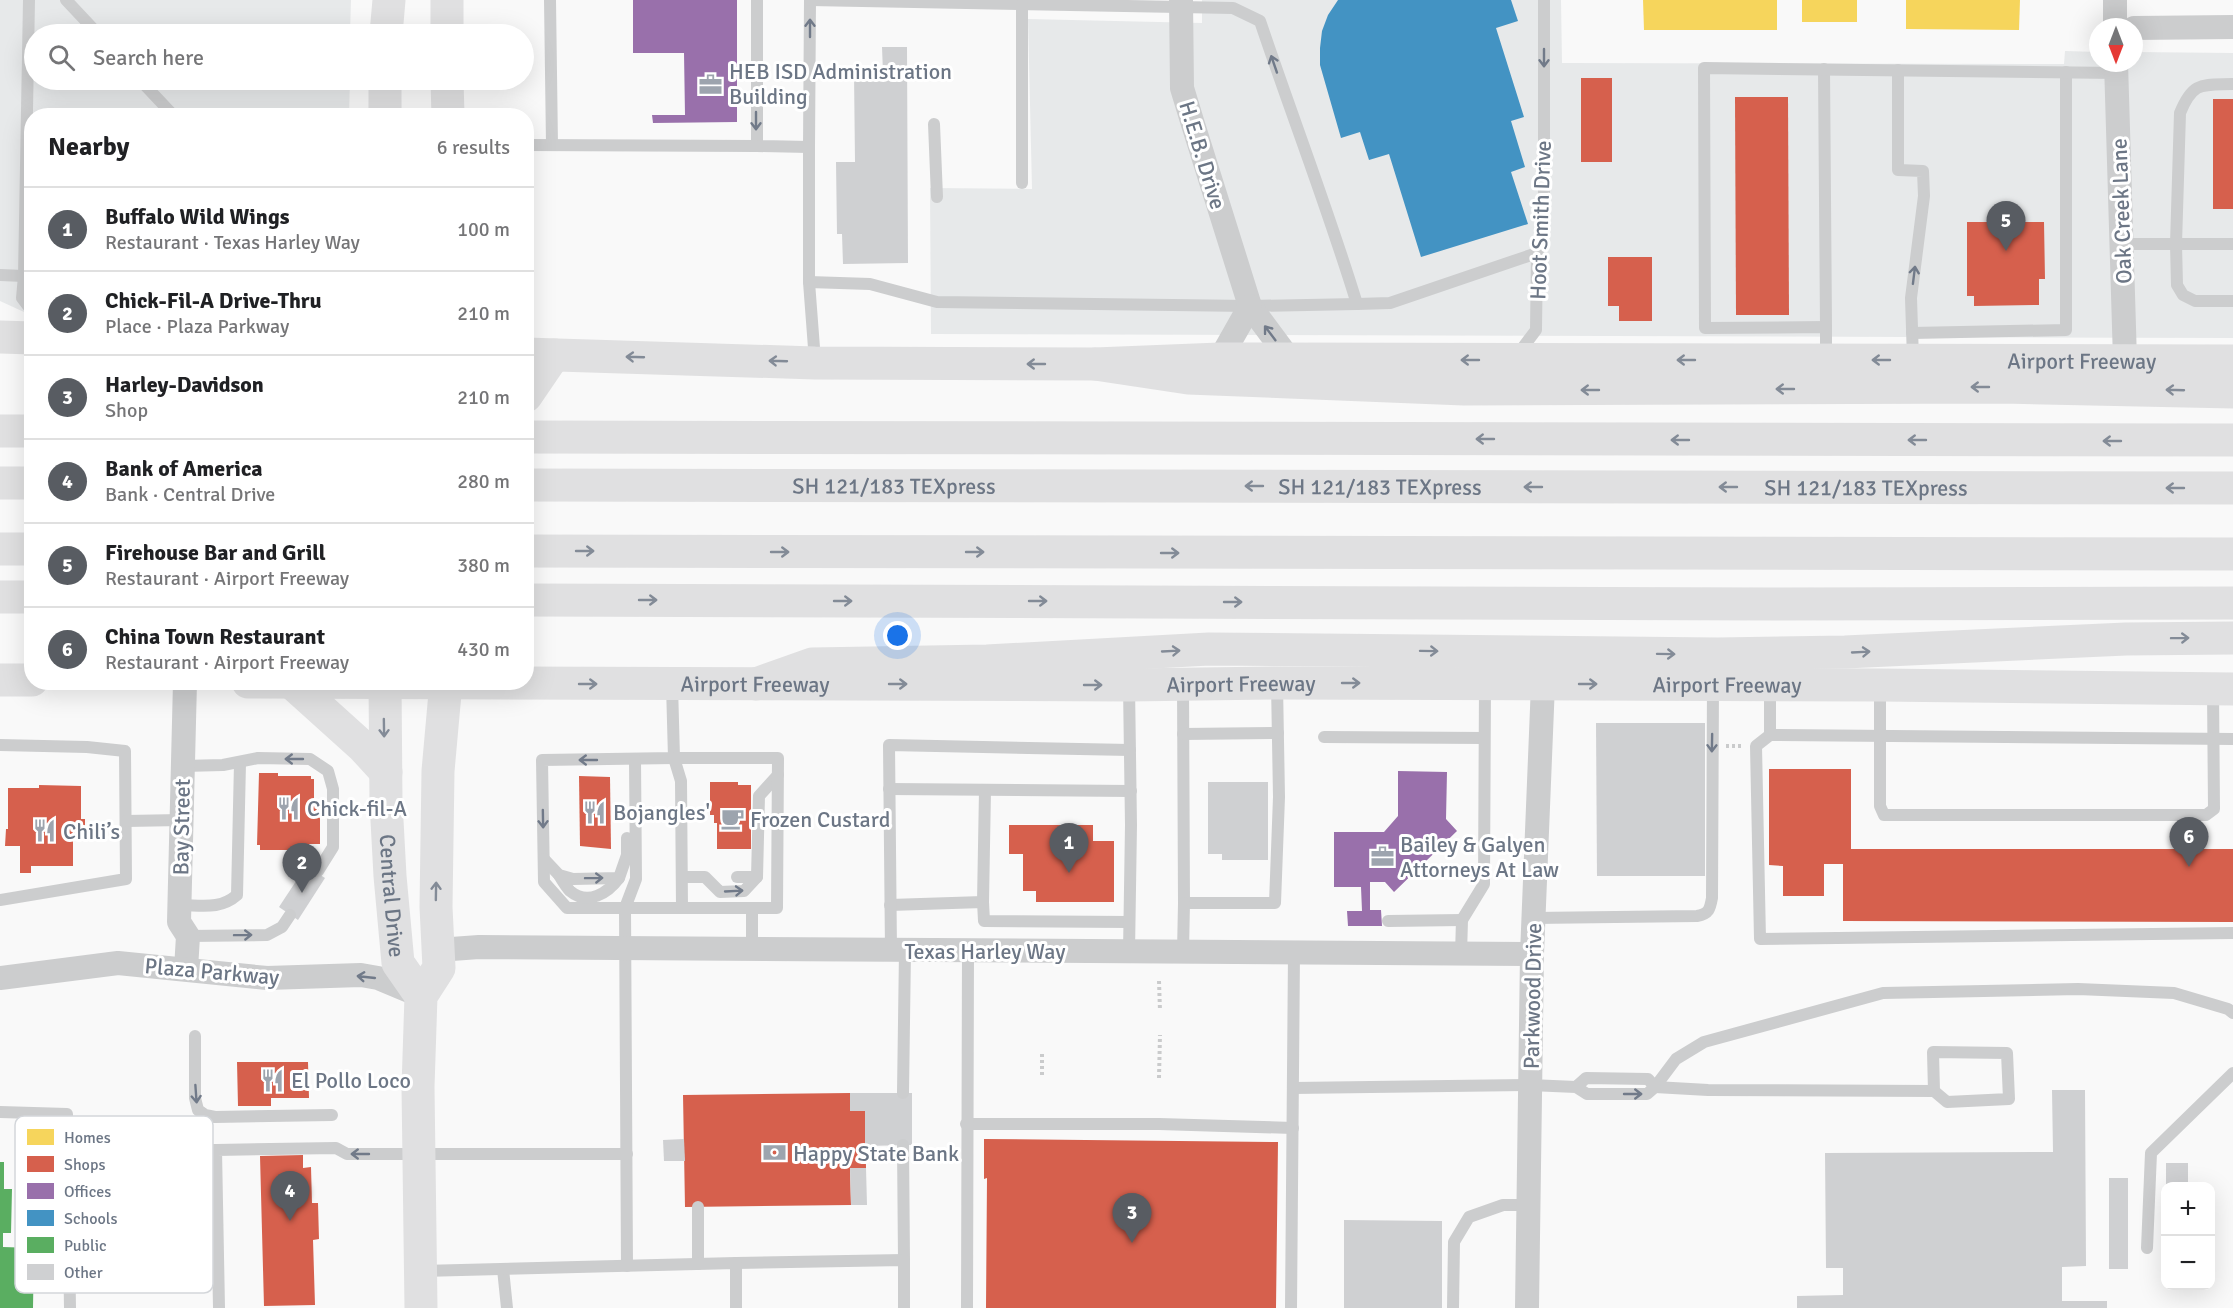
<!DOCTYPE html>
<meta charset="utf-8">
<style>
:root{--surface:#fff;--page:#f2f2f2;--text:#202124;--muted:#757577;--line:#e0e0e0;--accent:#585c62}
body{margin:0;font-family:Signika,sans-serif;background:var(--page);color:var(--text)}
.controls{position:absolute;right:18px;bottom:18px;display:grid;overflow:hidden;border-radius:12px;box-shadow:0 6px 24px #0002}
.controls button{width:54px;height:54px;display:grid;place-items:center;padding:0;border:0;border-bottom:2px solid var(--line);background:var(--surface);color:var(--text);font:30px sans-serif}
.compass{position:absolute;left:2089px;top:18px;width:54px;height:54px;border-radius:50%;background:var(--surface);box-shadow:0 6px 24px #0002;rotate:180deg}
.you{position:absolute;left:898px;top:636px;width:21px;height:21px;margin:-15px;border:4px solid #fff;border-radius:50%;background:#1a73e8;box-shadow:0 0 0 9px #1a73e833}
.badge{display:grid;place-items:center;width:39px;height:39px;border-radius:50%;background:var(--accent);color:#fff;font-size:20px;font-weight:700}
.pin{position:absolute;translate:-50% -50px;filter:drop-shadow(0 2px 3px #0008)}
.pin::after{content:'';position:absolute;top:32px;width:21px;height:18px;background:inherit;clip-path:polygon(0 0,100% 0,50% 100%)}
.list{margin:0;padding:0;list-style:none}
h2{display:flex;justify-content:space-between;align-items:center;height:78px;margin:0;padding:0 24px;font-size:26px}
h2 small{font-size:20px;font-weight:400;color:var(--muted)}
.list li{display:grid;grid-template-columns:39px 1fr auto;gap:18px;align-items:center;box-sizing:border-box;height:84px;padding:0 24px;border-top:2px solid var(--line)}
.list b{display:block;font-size:22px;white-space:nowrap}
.list p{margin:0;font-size:20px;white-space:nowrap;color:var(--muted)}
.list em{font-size:20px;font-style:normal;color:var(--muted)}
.icon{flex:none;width:33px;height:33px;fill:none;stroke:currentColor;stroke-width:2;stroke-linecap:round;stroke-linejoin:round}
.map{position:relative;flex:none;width:2233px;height:1308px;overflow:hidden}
.search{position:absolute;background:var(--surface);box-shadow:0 6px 24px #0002;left:24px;top:24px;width:510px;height:66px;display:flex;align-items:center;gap:15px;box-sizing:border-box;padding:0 21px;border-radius:33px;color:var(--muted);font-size:22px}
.panel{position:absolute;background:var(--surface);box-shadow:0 6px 24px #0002;left:24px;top:108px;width:510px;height:582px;border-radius:24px}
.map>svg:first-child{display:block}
</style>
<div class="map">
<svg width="2233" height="1308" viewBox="0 0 2233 1308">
<rect width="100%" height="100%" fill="#f9f9f9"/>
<g fill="#e7e9ea">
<path d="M0,0H351L350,34H34V80H350L349,115L32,116L31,312H24L0,301Z"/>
<path d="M1202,0H1561L1562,63L2064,64L2065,51L2098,52V63H2134V52L2233,53V338L931,334L930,188L1032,189L1028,19L1202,23Z"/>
</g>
<g fill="#f6d55c">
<path d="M1643,0H1777V30H1644Z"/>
<rect x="1802" y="0" width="55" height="22"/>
<path d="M1906,0H2020L2019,30L1906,29Z"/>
</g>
<g fill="#d6604d">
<rect x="1581" y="78" width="31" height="84"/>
<path d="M1735,97H1788L1789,315H1736Z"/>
<rect x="2213" y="99" width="20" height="110"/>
<path d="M1967,222H2044L2045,279H2039V305L1974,306V296H1967Z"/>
<path d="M1608,257H1652V321H1619V306H1608Z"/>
<path d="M1769,769H1851V849H2233V922L1843,921V864H1824V896H1783V866L1769,865Z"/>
<path d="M259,773H278V776H311V779H314V803H320V844H309V850H260V845H257Z"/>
<path d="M579,776L610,777L611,849L580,846Z"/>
<path d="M710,782H738V785H751V849H717V823H714V815H710Z"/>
<path d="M39,785L81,786V819H85V833H73V866H31V873H20V846H5L6,829H8V788H39Z"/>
<path d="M1009,825H1093V841H1114V902H1036V891H1023V854H1009Z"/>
<path d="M237,1062H308L309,1098H271V1106H238Z"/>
<path d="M850,1093V1111H865L866,1168H850L851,1205L685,1207L683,1095Z"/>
<path d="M984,1139L1278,1142L1276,1308H986L987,1178L984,1179Z"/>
<path d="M303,1155V1168L311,1167L312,1203H318L319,1239L313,1240L315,1305L264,1306L260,1156Z"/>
</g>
<g fill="#9970ab">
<path d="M633,0H737V122L653,123L652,115H685L684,53H633Z"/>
<path d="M1398,771L1447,772L1446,819L1457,831L1394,892L1385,882H1370V910H1381L1382,926H1348L1347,911H1362L1361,887H1334V832H1384L1398,816Z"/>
</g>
<path fill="#4393c3" d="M1338,0H1511L1518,21L1496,28L1524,117L1511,121L1525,167L1511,172L1528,224L1421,257L1389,154L1369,160L1360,132L1341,138L1320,65V48L1322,31L1328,15Z"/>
<path fill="#5aae61" d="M0,1162H4V1189H12L11,1233H3V1247L34,1248L33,1308H0Z"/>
<g fill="#cfd0d2">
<path d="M882,47H907L908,263L843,264L842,234H837L836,162H855L854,73H883Z"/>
<path d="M1596,723H1705V876H1597Z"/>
<path d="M1208,782H1268V860H1222V854H1208Z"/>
<path d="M306,866L325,878L298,920L279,907Z"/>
<path d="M2052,1090H2085L2086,1266L2062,1267V1301H2107V1308H1797V1296L1843,1295V1268H1826L1825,1153L2053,1152Z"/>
<path d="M850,1093H912V1145L865,1146V1111H850Z"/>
<path d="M684,1139L685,1161H664L663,1140Z"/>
<rect x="2166" y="1163" width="22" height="23"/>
<path d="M850,1168H866L867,1205H851Z"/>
<rect x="2109" y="1178" width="19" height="91"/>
<path d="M1344,1220L1442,1221V1308H1344Z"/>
</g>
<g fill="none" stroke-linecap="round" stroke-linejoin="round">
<g stroke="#cacbcc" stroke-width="4" stroke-dasharray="3 3" stroke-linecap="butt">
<path d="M1726,746H1743"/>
<path d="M1159,981L1160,1011"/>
<path d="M1042,1054V1077"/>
<path d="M1159,1078L1160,1035"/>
</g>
<g stroke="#cccdce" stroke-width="12">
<path d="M66,0L98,34"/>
<path d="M550,0L552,145"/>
<path d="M757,0V146L809,147L810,0"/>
<path d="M810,0L1233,8L1260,21C1292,116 1328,209 1357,304"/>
<path d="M1022,5V183"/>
<path d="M1824,69L1826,327"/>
<path d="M1898,70V170L1923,171L1924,196L1911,298L1913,359"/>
<path d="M140,80L174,116"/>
<path d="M2233,84C2202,85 2193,81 2180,113L2176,244L2177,285L2183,295L2195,301H2233"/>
<path d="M934,124L937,197"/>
<path d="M526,145L757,146"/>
<path d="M809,147V282L815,361"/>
<path d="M2122,244H2233"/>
<path d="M0,275L24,276L29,0"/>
<path d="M24,276L22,298L28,306H32"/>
<path d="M809,282L870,284L937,302L1250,306L1357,304L1390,303L1537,253"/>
<path d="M1912,333L2066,330V72"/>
<path d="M1518,354L1536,330L1537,253L1544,235V0"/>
<path d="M1826,358V327L1705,328L1704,68L2117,73"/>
<path d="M672,685L674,758L542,760L544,882L567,908H682"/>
<path d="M1183,685L1184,903H1275L1279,797L1277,684"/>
<path d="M1770,686V735L1756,746L1760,939L2233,933"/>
<path d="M1880,686V806L1884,815H2206L2214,809L2213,689"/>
<path d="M1183,734L1278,733"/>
<path d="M1770,735L2233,739"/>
<path d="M1324,737L1484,738"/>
<path d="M0,745L87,747L125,751L126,879L0,900"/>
<path d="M183,766L223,765L258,758L310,759L328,771L333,789V847L318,871"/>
<path d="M889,789L1131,791"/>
<path d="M126,821L181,820"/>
<path d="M544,859L559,875L573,879L619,878L627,855V838"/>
<path d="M559,875C562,880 566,887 570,891C588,906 608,893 619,878"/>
<path d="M682,877H705L720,892L744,891L757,877L759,796L778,775"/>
<path d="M737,877H757"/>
<path d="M983,902L985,790"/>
<path d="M180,905C201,905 220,910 237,895L240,763"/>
<path d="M890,905L983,902L984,921L1129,922"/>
<path d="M752,908H682L681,781L674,758H778L777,908H752V949"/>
<path d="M1533,918L1697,916C1709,914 1710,909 1712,898L1713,685"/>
<path d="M1388,921L1462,920"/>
<path d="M188,936L267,935L282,927L290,915"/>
<path d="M891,951L889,745L1130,750"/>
<path d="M1129,952L1131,825L1129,686"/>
<path d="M1183,952L1184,903"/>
<path d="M1461,954L1462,920L1484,884L1485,685"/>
<path d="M195,1036V1098L198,1110L205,1115L215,1117L332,1115"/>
<path d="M1655,1087L1676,1059L1704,1042L1883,993L2078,989L2174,993L2228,1009L2233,1013"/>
<path d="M1655,1087L1708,1090L1934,1091L1947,1102L2009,1099L2007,1053L1933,1052L1934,1091"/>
<path d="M1293,1088L1530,1085L1576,1087L1587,1094H1647L1655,1087L1648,1079L1586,1078L1576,1087"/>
<path d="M903,1093L905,951"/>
<path d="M0,1112L67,1114L70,1308"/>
<path d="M966,1124H1159L1293,1128"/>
<path d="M903,1145L904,1260"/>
<path d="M216,1150L132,1152L133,1196L217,1225"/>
<path d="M698,1207V1264"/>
<path d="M2147,1248L2151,1153L2233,1073"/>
<path d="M736,1263L904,1260V1308"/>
<path d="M627,1266L625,908L636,879L635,760"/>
<path d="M503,1269L507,1308"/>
<path d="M422,1271L736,1263V1308"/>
<path d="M219,1308L216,1150L336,1148L347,1154H627"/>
<path d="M967,1308L968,951"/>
<path d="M1291,1308L1294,953"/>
<path d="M1453,1308L1454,1242L1469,1217L1503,1205H1528"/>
</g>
<g stroke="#cccdce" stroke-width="24">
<path d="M1181,0L1182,88L1192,121L1250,306L1290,360"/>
<path d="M2115,27V0"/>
<path d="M2134,28L2233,27"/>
<path d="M2116,63L2125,360"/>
<path d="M1220,359L1250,306"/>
<path d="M185,682L179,922L188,936L186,969"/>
<path d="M438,950L479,947L1532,954"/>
<path d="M0,978L118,963L267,978L361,975L378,978L421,996"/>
<path d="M1527,1308L1532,954L1543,684"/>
</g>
<g stroke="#e0e0e1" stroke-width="33">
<path d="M447,0V34"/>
<path d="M386,34L389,0"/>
<path d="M385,80V116"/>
<path d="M447,80L448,116"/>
<path d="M0,337L32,338"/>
<path id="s1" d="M526,354L815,363L1095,364L1220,359L2233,361"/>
<path d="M526,396L554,355"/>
<path d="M0,680H32"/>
<path id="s2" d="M248,682L1129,685L1277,683L1880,685L2233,689"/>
<path id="s3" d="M385,682L386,802L390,876L398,963L421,996"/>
<path d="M292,683L363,747L386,772"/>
<path d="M421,1308L418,1087L421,996L439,968L436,907L438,771L446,682"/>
</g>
<g stroke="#e0e0e1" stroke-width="33">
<path d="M1095,364L1188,378L1464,389L2003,387L2233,392"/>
<path d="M0,431H32"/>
<path d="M526,437L2233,440"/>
<path d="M0,483H32"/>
<path id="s4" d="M526,485L2233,488"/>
<path d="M0,549H32"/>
<path d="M526,551L2233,554"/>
<path d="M0,597H32"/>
<path d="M526,600L1772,604L2233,603"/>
<path d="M756,684L812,664L987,661L1209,649L1718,654L1845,652L2126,639L2233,638"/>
</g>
</g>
<defs><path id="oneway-shaft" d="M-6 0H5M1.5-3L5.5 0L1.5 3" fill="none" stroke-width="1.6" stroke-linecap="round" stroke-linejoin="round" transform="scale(1.5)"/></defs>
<g stroke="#717a89">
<use href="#oneway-shaft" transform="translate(810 28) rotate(-90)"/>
<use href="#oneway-shaft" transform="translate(1544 58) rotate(90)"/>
<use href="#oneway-shaft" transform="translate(1274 64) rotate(-109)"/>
<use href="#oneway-shaft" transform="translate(756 121) rotate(90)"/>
<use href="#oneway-shaft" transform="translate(1914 275) rotate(-83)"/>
<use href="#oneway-shaft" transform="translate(1270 333) rotate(-127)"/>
<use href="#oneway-shaft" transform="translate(1712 743) rotate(91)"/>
<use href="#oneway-shaft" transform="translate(294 759) rotate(-180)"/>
<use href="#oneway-shaft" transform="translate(588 760) rotate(180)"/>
<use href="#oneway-shaft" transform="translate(543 819) rotate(89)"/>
<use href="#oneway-shaft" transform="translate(594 878) rotate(-1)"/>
<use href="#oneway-shaft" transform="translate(734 891) rotate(-3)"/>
<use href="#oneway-shaft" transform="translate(243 935) rotate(-1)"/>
<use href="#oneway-shaft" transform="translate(366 977) rotate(-174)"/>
<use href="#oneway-shaft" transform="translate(196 1094) rotate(86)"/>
<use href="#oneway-shaft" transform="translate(1633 1094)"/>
<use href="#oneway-shaft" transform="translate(360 1154) rotate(180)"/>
</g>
<g stroke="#838b97">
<use href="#oneway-shaft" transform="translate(635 357) rotate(-178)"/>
<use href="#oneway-shaft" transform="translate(1470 360) rotate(-180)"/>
<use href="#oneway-shaft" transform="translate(1686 360) rotate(180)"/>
<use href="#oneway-shaft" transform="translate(1881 360) rotate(180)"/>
<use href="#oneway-shaft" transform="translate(778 361) rotate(-178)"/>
<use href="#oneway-shaft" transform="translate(1036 364) rotate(-180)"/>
<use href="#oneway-shaft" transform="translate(1980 387) rotate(180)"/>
<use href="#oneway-shaft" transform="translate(1785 389) rotate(180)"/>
<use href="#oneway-shaft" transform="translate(1590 390) rotate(180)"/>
<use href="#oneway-shaft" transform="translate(2175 390) rotate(-178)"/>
<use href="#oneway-shaft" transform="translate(1485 439) rotate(-180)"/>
<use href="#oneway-shaft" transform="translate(1680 440) rotate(-180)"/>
<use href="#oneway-shaft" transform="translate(1917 440) rotate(-180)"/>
<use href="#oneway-shaft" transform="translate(2112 441) rotate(-180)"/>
<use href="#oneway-shaft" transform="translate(1254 486) rotate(-180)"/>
<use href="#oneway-shaft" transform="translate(1533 487) rotate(-180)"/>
<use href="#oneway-shaft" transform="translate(1728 487) rotate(-180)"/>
<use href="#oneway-shaft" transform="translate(2175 488) rotate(-180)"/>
<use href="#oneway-shaft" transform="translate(585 551)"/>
<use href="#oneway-shaft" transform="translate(780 552)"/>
<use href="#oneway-shaft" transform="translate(975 552)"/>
<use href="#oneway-shaft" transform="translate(1170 553)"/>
<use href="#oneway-shaft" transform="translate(648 600)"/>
<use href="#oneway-shaft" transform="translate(843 601)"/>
<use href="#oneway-shaft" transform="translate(1038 601)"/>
<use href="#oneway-shaft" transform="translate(1233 602)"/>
<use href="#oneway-shaft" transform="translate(2180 638) rotate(-1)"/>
<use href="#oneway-shaft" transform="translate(1171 651) rotate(-3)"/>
<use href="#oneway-shaft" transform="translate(1429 651) rotate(1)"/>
<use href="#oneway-shaft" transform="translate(1861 652) rotate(-3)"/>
<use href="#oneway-shaft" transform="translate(1666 654) rotate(1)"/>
<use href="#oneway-shaft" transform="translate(1351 683)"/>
<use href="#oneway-shaft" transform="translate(588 684)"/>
<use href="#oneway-shaft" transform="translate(898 684)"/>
<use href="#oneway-shaft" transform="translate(1588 684)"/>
<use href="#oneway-shaft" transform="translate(1093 685)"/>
<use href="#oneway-shaft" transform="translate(384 728) rotate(89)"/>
<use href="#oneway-shaft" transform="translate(436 891) rotate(-89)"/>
</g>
<defs>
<symbol id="office-bare" viewBox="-9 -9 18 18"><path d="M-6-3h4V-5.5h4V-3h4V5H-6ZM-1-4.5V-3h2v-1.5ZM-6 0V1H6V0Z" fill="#9da4ae" stroke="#fff" stroke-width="2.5" paint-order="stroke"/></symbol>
<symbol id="restaurant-bare" viewBox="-9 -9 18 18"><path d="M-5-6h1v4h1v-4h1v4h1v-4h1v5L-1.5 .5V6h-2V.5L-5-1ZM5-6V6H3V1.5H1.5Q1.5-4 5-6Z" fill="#9da4ae" stroke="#fff" stroke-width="2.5" paint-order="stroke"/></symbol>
<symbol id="cafe-bare" viewBox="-9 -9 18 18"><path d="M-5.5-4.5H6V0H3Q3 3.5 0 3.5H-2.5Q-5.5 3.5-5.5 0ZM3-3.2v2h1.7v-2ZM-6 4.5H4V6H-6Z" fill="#9da4ae" stroke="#fff" stroke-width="2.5" paint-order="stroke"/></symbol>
<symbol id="bank-bare" viewBox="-9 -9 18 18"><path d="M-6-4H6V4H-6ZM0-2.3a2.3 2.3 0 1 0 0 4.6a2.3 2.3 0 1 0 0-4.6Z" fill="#9da4ae" stroke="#fff" stroke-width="2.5" paint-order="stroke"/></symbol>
</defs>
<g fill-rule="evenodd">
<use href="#office-bare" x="694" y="68" width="33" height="33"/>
<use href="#restaurant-bare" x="272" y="792" width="33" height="33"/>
<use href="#restaurant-bare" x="578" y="796" width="33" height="33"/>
<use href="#cafe-bare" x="716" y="802" width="33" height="33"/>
<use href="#restaurant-bare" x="28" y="814" width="33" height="33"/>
<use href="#office-bare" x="1366" y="840" width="33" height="33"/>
<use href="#restaurant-bare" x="256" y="1064" width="33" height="33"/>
<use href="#bank-bare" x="758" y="1136" width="33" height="33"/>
</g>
<g text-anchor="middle" stroke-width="6" stroke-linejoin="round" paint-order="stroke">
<g font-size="22" fill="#6c7685" stroke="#fff" text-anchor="start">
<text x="729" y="79">HEB ISD Administration<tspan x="729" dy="25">Building</tspan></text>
<text x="307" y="816">Chick-fil-A</text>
<text x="613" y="820">Bojangles'</text>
<text x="750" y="827">Frozen Custard</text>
<text x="63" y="839">Chili’s</text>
<text x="1400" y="852">Bailey &amp; Galyen<tspan x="1400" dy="25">Attorneys At Law</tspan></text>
<text x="291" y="1088">El Pollo Loco</text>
<text x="793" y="1161">Happy State Bank</text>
</g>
<g font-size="22" fill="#6c7685" stroke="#fff">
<text transform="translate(1203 155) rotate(73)" y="8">H.E.B. Drive</text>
<text transform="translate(2121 211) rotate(-92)" y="8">Oak Creek Lane</text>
<text transform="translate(1540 220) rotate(-88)" y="8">Hoot Smith Drive</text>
<text dy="8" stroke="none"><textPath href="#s1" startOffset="1556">Airport Freeway</textPath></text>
<text dy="8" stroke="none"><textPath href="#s4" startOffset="368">SH 121/183 TEXpress</textPath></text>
<text dy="8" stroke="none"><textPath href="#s4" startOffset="854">SH 121/183 TEXpress</textPath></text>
<text dy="8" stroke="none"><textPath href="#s4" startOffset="1340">SH 121/183 TEXpress</textPath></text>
<text dy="8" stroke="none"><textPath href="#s2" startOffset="507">Airport Freeway</textPath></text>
<text dy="8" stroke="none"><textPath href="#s2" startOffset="993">Airport Freeway</textPath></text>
<text dy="8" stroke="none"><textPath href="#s2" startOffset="1479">Airport Freeway</textPath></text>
<text transform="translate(181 827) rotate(-89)" y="8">Bay Street</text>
<text dy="8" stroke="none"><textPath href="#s3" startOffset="214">Central Drive</textPath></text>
<text x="985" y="959">Texas Harley Way</text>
<text transform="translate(212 971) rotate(5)" y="8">Plaza Parkway</text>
<text transform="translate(1532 996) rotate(-89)" y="8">Parkwood Drive</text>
</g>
</g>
<rect x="15" y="1116" width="198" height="177" rx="9" fill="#fff" stroke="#d3d6da" stroke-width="1.5"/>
<rect x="27" y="1129" width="27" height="16" fill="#f6d55c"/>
<rect x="27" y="1156" width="27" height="16" fill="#d6604d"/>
<rect x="27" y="1183" width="27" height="16" fill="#9970ab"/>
<rect x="27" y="1210" width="27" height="16" fill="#4393c3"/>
<rect x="27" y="1237" width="27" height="16" fill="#5aae61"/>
<rect x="27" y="1264" width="27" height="16" fill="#cfd0d2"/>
<g font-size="16" fill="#6c7685">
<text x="64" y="1143">Homes</text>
<text x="64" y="1170">Shops</text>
<text x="64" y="1197">Offices</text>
<text x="64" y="1224">Schools</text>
<text x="64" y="1251">Public</text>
<text x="64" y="1278">Other</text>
</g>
</svg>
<div class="controls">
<button>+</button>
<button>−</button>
</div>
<svg class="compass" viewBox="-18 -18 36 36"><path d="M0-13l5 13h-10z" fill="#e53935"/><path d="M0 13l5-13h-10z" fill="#757577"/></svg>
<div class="you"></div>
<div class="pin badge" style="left:1069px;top:873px">1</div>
<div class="pin badge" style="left:302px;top:893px">2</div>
<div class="pin badge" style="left:1132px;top:1243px">3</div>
<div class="pin badge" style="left:290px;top:1221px">4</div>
<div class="pin badge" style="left:2006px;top:251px">5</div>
<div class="pin badge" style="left:2189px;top:867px">6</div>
<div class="search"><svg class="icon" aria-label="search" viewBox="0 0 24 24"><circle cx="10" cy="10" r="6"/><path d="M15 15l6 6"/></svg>Search here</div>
<section class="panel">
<h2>Nearby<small>6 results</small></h2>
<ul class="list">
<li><span class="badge">1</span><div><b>Buffalo Wild Wings</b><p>Restaurant · Texas Harley Way</p></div><em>100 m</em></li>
<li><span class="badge">2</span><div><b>Chick-Fil-A Drive-Thru</b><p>Place · Plaza Parkway</p></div><em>210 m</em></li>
<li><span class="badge">3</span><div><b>Harley-Davidson</b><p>Shop</p></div><em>210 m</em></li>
<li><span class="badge">4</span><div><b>Bank of America</b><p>Bank · Central Drive</p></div><em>280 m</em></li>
<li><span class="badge">5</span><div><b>Firehouse Bar and Grill</b><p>Restaurant · Airport Freeway</p></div><em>380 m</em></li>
<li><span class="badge">6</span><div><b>China Town Restaurant</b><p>Restaurant · Airport Freeway</p></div><em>430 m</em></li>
</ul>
</section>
</div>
